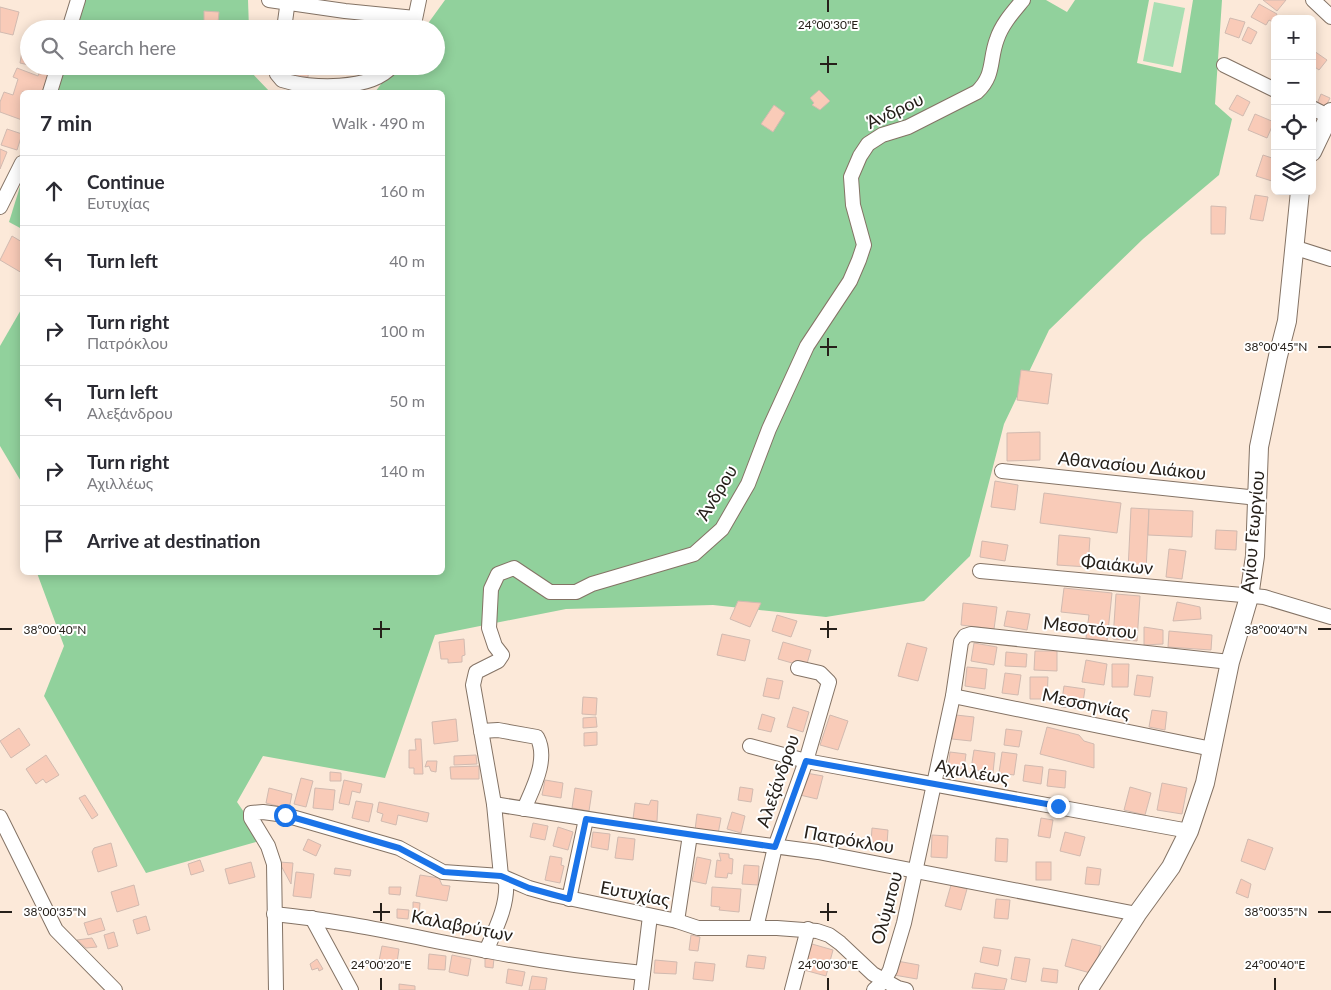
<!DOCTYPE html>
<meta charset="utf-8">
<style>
:root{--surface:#fff;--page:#f2f2f3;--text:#2b2b33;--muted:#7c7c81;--line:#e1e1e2}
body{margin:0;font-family:Lato,sans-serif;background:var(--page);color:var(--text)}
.controls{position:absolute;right:15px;top:15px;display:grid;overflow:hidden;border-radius:8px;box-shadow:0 2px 12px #0003}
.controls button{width:45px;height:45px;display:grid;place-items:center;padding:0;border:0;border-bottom:1px solid var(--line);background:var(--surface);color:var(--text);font:25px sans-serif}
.stop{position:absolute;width:15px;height:15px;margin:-11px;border:4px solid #1a73e8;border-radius:50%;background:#fff}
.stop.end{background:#1a73e8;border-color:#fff;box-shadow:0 1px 5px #0008}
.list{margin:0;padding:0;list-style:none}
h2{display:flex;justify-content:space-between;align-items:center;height:65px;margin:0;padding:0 20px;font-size:21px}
h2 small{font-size:16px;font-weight:400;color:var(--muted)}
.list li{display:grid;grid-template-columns:32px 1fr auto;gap:15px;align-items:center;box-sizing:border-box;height:70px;padding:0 20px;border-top:1px solid var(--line)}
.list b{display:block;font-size:19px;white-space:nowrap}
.list p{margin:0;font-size:16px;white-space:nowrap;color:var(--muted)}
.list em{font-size:16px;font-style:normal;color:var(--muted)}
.icon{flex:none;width:28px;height:28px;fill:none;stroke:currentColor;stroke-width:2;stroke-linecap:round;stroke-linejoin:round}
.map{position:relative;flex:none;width:1331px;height:990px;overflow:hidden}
.search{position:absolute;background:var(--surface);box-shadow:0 2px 12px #0003;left:20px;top:20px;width:425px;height:55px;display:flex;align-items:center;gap:12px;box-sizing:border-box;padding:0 18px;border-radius:28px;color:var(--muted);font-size:19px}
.panel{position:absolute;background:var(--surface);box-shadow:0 2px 12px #0003;left:20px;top:90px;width:425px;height:485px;border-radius:8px}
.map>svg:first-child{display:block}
</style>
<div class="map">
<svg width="1331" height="990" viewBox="0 0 1331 990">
<rect width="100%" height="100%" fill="#fce9d9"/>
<path fill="#a9deb2" d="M1154,2L1185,8L1173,67L1143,61Z"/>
<g fill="#91d19c">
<path d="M83,0H248L249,29H73Z"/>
<path d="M445,0H1046L1067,12L1075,0H1149L1137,63L1181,73L1193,0H1222L1215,104L1232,119L1219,175L1143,239L1049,330L1004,424L970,556L924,601L826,617L713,605L566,609L435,635L385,778L263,756L237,802L263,840L146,873L44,696L64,646L37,573L442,572V92H375L395,66H436V29H424Z"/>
<path d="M61,66H249L250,71L270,92H52Z"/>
<path d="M22,180V229L9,222Z"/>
<path d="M22,308V483L0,446V346Z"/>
</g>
<g fill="#f9cbb8" stroke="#d1bab0">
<path d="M1263,0H1286L1277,11Z"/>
<path d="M1259,4L1277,14L1273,22L1269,20L1266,25L1251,17Z"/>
<path d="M0,7L19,12L13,35L0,32Z"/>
<path d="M204,11L219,12L218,23L204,22Z"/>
<path d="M1230,18L1245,22L1239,38L1225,33Z"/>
<path d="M1248,27L1257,32L1251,44L1242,40Z"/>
<path d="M23,46L29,47V65L20,63Z"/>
<path d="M1314,51L1327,60L1319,70L1312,65Z"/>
<path d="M42,66L51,67L42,92H22V120L0,112V102L4,92L13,95L18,79L13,77L17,68L38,76Z"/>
<path d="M288,66H309L308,77L287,75Z"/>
<path d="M819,90L830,101L820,110L812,105L814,103L810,98Z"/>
<path d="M1321,94L1330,98L1325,108L1317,104Z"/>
<path d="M1237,95L1250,102L1243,116L1229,109Z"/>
<path d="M774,105L785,113L773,132L761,124Z"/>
<path d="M1255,114L1274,122L1267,138L1248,130Z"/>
<path d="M7,129L22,134L17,150L1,145Z"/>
<path d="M0,149L7,152L0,169Z"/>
<path d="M1263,155L1275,159V182L1256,176Z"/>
<path d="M1255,195L1268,197L1263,221L1250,219Z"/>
<path d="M1211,206L1226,207L1225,234H1211Z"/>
<path d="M12,236L22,242V273L0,260Z"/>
<path d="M1021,370L1052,374L1048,404L1017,400Z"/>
<path d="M1040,432V460L1007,461V433Z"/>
<path d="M995,481L1018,485L1015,510L991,507Z"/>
<path d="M1044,493L1121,503L1117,533L1040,523Z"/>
<path d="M1131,508L1149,509L1146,571L1128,570Z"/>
<path d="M1149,509L1193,511L1192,537L1148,535Z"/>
<path d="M1216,530L1237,531L1236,550L1215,549Z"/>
<path d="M1059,535L1090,538L1088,567L1057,565Z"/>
<path d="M982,541L1008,545L1005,561L980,557Z"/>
<path d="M1169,549L1186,551L1182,579L1166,577Z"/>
<path d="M1064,588L1112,593L1107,641L1086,638L1089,615L1061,612Z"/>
<path d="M1116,594L1140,596L1137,641L1113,639Z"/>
<path d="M738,601L761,603L750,627L730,619Z"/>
<path d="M1177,602L1200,607L1201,619L1173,621Z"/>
<path d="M963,603L997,607L994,629L961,625Z"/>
<path d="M1007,611L1030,614L1027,630L1004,626Z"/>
<path d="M777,615L797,621L791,637L772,631Z"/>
<path d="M1144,627L1163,630V644L1144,645Z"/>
<path d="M1169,631L1212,635L1211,650L1168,647Z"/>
<path d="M722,634L750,640L745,661L717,655Z"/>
<path d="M464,639L465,655L462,656V662L448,663V659H441L439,642Z"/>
<path d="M783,642L811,650L806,667L778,659Z"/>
<path d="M907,643L927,648L918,681L898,676Z"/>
<path d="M974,643L997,647L994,665L971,661Z"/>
<path d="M1035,651H1057V671L1034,670Z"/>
<path d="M1006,652L1027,654L1026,667L1005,666Z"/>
<path d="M1086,660L1107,664L1104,685L1082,682Z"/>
<path d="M1112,664H1129L1128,687H1112Z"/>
<path d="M967,667L987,669L985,689L965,686Z"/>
<path d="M1005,673L1021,675L1018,695L1002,693Z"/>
<path d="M1137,675L1153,677L1150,697L1134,695Z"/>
<path d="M1030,677H1048L1047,699H1030Z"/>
<path d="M767,678L783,681L779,699L763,696Z"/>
<path d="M1064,686L1085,689L1082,709L1061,707Z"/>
<path d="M583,697L597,698L596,715L582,714Z"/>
<path d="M793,707L809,712L803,732L787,727Z"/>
<path d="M1152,710L1167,712L1165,730L1149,727Z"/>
<path d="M762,714L775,718L771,732L758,729Z"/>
<path d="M830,715L848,721L838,750L820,745Z"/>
<path d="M956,715L974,717L971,741L952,739Z"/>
<path d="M596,717L597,727L583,728V718Z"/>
<path d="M456,719L458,741L434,744L432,722Z"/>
<path d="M1047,727L1079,735L1084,741L1094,744V768L1040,754Z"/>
<path d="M19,728L30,745L11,758L0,741Z"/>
<path d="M1006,729L1022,731L1019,747L1004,745Z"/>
<path d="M597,732V745L584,746V733Z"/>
<path d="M415,739H421L423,774H414V768H409V750H416Z"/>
<path d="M974,750L995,753L993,773L971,769Z"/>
<path d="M950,752L966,754L964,769L948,767Z"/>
<path d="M1002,752L1017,754L1014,775L999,773Z"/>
<path d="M46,755L59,775L46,783L43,779L36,784L26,769Z"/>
<path d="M476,755L477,764L454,765V756Z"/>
<path d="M427,761H437L436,772L431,771L429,766L425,767Z"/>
<path d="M1025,765L1043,767L1041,784L1023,781Z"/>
<path d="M479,766V779H451L450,767Z"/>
<path d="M1049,769L1066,771L1065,788L1047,786Z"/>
<path d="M330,772L341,773V781H330Z"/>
<path d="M806,773L823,776L817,799L800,795Z"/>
<path d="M301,778L313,781L306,807L294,804Z"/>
<path d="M344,780L362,784L360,793L352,791L349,805L339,803Z"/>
<path d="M545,780L563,783L561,798L542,795Z"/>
<path d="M1162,783L1187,788L1182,814L1157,810Z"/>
<path d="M740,787L753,789L751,802L738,800Z"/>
<path d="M1130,787L1151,793L1145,815L1124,810Z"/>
<path d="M269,788L292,794L289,809L266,803Z"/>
<path d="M315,788L335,790L333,810L313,808Z"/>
<path d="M575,788L592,791L589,811L572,808Z"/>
<path d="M85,795L98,815L92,819L79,798Z"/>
<path d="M651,800L658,801L657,821L633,819L635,803L649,805Z"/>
<path d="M356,801L373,804L369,822L352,818Z"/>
<path d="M379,802L429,813L427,822L398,815L396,825L381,821L383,814L377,812Z"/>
<path d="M732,812L745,816L741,833L727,829Z"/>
<path d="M697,814L721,818L718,834L695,830Z"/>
<path d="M1041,818L1053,820L1050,838L1038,836Z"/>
<path d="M533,823L548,826L545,840L530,837Z"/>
<path d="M558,827L573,832L568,850L553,846Z"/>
<path d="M872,828L888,830L887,844L871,842Z"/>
<path d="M593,832L610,834L608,850L591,847Z"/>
<path d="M1065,832L1085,837L1080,856L1060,851Z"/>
<path d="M932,835L948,836L947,858L931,857Z"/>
<path d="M618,837L635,839L633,860L615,858Z"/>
<path d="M996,838L1008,839L1007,862L995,861Z"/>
<path d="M308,839L321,845L316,856L303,850Z"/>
<path d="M1248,839L1273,848L1265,870L1241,861Z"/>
<path d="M111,843L117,866L98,872L92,852L94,848Z"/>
<path d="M719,853L729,854V858L733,859L732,874L728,873L727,878L715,877L717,860L721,861Z"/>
<path d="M550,856L562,858L561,865L564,866L560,883L545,880Z"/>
<path d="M697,857L711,860L706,884L692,881Z"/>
<path d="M200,860L204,871L191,875L188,864Z"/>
<path d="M251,862L255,877L229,884L225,869Z"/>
<path d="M279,862L293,863L291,884Z"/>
<rect x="1036" y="862" width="15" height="18"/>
<path d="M744,865L759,866L758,885L742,884Z"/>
<path d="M1087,867L1101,869L1099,885L1085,884Z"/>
<path d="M335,868L351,870L350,876L334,874Z"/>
<path d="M296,872L314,874L311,898L293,896Z"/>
<path d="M420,875L439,878L442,885L450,886L447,901L416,896Z"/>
<path d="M1241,879L1251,884L1248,898L1236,893Z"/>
<path d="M134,885L139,905L117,912L111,892Z"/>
<path d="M951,885L967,889L961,910L945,906Z"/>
<path d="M389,887H401L400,895L389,894Z"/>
<path d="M712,887L741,889L739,912L719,910L720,907L711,906Z"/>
<path d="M996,899L1010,900L1008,919L994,918Z"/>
<path d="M413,902L420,903L419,915H413Z"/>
<path d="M397,909L409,910L408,919L397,918Z"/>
<path d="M146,916L150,930L137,934L133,920Z"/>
<path d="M101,918L105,930L88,935L84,923Z"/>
<path d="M114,932L118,946L108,949L104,935Z"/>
<path d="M691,935L700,937L698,951L689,950Z"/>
<path d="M92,938L97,947L86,948L77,940Z"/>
<path d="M1072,939L1101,946L1094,974L1065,966Z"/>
<path d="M812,944L833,950L826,976L804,970Z"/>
<path d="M382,946L399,949L396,969L378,966Z"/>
<path d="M983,947L1001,950L998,966L980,962Z"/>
<path d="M429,954L446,956L445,970L428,969Z"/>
<path d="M452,955L471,959L468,976L449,972Z"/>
<path d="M748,955L766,957L764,969L746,967Z"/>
<path d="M1015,957L1030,959L1026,982L1011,979Z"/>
<path d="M485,958H494L493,968L485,967Z"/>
<path d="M317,959L323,969L319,971L318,968L312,970L310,964Z"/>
<path d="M655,960L677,962L676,974L654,973Z"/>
<path d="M897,961L919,965L917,979L894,975Z"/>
<path d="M695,962L715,964L713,981L693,979Z"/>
<path d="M1043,968L1058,970L1057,983L1041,981Z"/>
<path d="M508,969L525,972L522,986L506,983Z"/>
<path d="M975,973L1007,979L1004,990L972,988Z"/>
<path d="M532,976L547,978L545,990H529Z"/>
<path d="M399,984L415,986V990H399Z"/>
</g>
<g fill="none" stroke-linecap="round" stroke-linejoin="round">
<defs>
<g id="minor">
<path d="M269,0L345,11L415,18"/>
<path d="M1313,0L1331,17"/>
<path d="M69,29L78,0"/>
<path d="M284,29L288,0"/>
<path d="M413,29L419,0"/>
<path d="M1224,65L1275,90"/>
<path d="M279,66L277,74L282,80C310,89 371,91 392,66"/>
<path d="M50,92L58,66"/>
<path d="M1312,108L1328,116"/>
<path d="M0,207L22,163"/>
<path d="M1293,247L1331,259"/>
<path d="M1002,471L1258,498"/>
<path d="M980,571L1264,597L1331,617"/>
<path d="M953,696L1212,749"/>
<path d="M481,731L498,730L537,737C549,759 533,788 524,809"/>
<path d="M750,746L806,761L1189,831"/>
<path d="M494,804L690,835L818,852L1137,914"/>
<path d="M0,817L56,930L115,990"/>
<path d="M569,899L586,819"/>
<path d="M274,914C347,921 417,938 488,951C540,961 591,968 643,973"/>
<path d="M312,918L351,990"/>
<path d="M677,921L690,835"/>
<path d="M756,928L775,847L806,761L829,682L820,673L798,668"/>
<path d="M486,951C495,930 508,906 506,882L501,876L494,804L473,685L476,672L498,661L502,655L495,646L489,628L491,589L498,574L514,568L550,592H576L592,584L694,554L722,529L748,484L769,429L807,346L850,281L859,260L864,245L853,205L851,177L860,156L868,144L882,135L908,127L977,92C995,75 989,60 997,39C1002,24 1013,12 1023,0"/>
<path d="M276,990L274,864L268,846L251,818V813L263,812L285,815L399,848L443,872L501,876L529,888L554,895L677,921L698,928H777L817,931L829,935L840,943L873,974L898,988L906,990"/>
<path d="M641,990L650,916"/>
<path d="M792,990L808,929"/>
<path d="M874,990L884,981L890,970L904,923L953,696L961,642L965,636L971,634L1230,662"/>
</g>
<g id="tertiary">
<path d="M1312,152L1331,112"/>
<path d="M1088,990L1137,914L1171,867L1189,831L1205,783L1230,662L1249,597L1255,556L1259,447L1278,356L1287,321L1300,191"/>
</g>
</defs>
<use href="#minor" stroke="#847365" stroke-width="16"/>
<use href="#tertiary" stroke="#847365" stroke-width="20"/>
<use href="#minor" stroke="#fff" stroke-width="14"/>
<use href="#tertiary" stroke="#fff" stroke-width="18"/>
</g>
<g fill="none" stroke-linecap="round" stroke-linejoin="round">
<path stroke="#1a73e8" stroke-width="6" d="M285,815L399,848L444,872L501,876L529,888L569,899L586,819L775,847L806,761L1058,806"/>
</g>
<path fill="none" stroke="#26201a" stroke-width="2" d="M828,0V12M828,56V73M820,64H837M828,338V356M820,347H837M1318,347H1331M381,621V638M828,621V638M0,629H12M373,629H390M820,629H837M1318,629H1331M381,903V921M828,903V921M0,912H12M373,912H390M820,912H837M1318,912H1331M381,978V990M828,978V990M1275,978V990"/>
<g text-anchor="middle" stroke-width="4" stroke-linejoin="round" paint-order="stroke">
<g font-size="18" fill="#26201a" stroke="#fff">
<text transform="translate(895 111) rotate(-25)" y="6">Άνδρου</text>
<text transform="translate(1132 466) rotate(6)" y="6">Αθανασίου Διάκου</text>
<text transform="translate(717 493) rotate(-59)" y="6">Άνδρου</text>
<text transform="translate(1253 532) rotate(-85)" y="6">Αγίου Γεωργίου</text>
<text transform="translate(1117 565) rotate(6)" y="6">Φαιάκων</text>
<text transform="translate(1090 628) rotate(6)" y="6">Μεσοτόπου</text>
<text transform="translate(1086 704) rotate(12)" y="6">Μεσσηνίας</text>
<text transform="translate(972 772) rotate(10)" y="6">Αχιλλέως</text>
<text transform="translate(778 781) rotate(-71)" y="6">Αλεξάνδρου</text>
<text transform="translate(849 840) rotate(10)" y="6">Πατρόκλου</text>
<text transform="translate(635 894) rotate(11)" y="6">Ευτυχίας</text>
<text transform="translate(887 908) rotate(-75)" y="6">Ολύμπου</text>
<text transform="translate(462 926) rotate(11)" y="6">Καλαβρύτων</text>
</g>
</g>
<g font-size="12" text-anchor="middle" fill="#26201a" stroke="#fff" stroke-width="4" stroke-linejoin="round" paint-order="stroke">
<text x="828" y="29">24°00'30"E</text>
<text x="1276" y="351">38°00'45"N</text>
<text x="55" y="634">38°00'40"N</text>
<text x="1276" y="634">38°00'40"N</text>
<text x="55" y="916">38°00'35"N</text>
<text x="1276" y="916">38°00'35"N</text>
<text x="381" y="969">24°00'20"E</text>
<text x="828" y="969">24°00'30"E</text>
<text x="1275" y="969">24°00'40"E</text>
</g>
</svg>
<div class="controls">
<button>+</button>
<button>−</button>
<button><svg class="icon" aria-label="locate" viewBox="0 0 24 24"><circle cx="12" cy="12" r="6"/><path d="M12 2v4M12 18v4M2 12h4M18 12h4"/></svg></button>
<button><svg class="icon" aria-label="layers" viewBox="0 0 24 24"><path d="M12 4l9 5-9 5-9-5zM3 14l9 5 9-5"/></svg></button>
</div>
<div class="stop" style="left:285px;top:815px"></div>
<div class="stop end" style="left:1058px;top:806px"></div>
<div class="search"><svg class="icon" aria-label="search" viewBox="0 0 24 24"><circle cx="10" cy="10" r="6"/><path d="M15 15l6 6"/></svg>Search here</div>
<section class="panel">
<h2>7 min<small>Walk · 490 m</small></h2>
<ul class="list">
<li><svg class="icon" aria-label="ahead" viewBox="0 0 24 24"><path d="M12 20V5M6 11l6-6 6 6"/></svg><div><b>Continue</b><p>Ευτυχίας</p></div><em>160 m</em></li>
<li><svg class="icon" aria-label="left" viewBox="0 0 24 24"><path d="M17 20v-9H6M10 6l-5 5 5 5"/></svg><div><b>Turn left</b></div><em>40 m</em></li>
<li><svg class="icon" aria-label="right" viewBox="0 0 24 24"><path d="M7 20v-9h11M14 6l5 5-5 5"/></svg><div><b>Turn right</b><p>Πατρόκλου</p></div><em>100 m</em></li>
<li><svg class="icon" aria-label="left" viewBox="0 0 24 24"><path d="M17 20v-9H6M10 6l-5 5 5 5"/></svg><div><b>Turn left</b><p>Αλεξάνδρου</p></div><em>50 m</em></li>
<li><svg class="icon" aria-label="right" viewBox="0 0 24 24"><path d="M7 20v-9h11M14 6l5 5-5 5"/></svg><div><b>Turn right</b><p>Αχιλλέως</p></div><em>140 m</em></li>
<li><svg class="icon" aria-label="arrive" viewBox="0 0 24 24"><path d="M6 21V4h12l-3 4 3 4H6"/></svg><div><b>Arrive at destination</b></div></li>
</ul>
</section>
</div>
